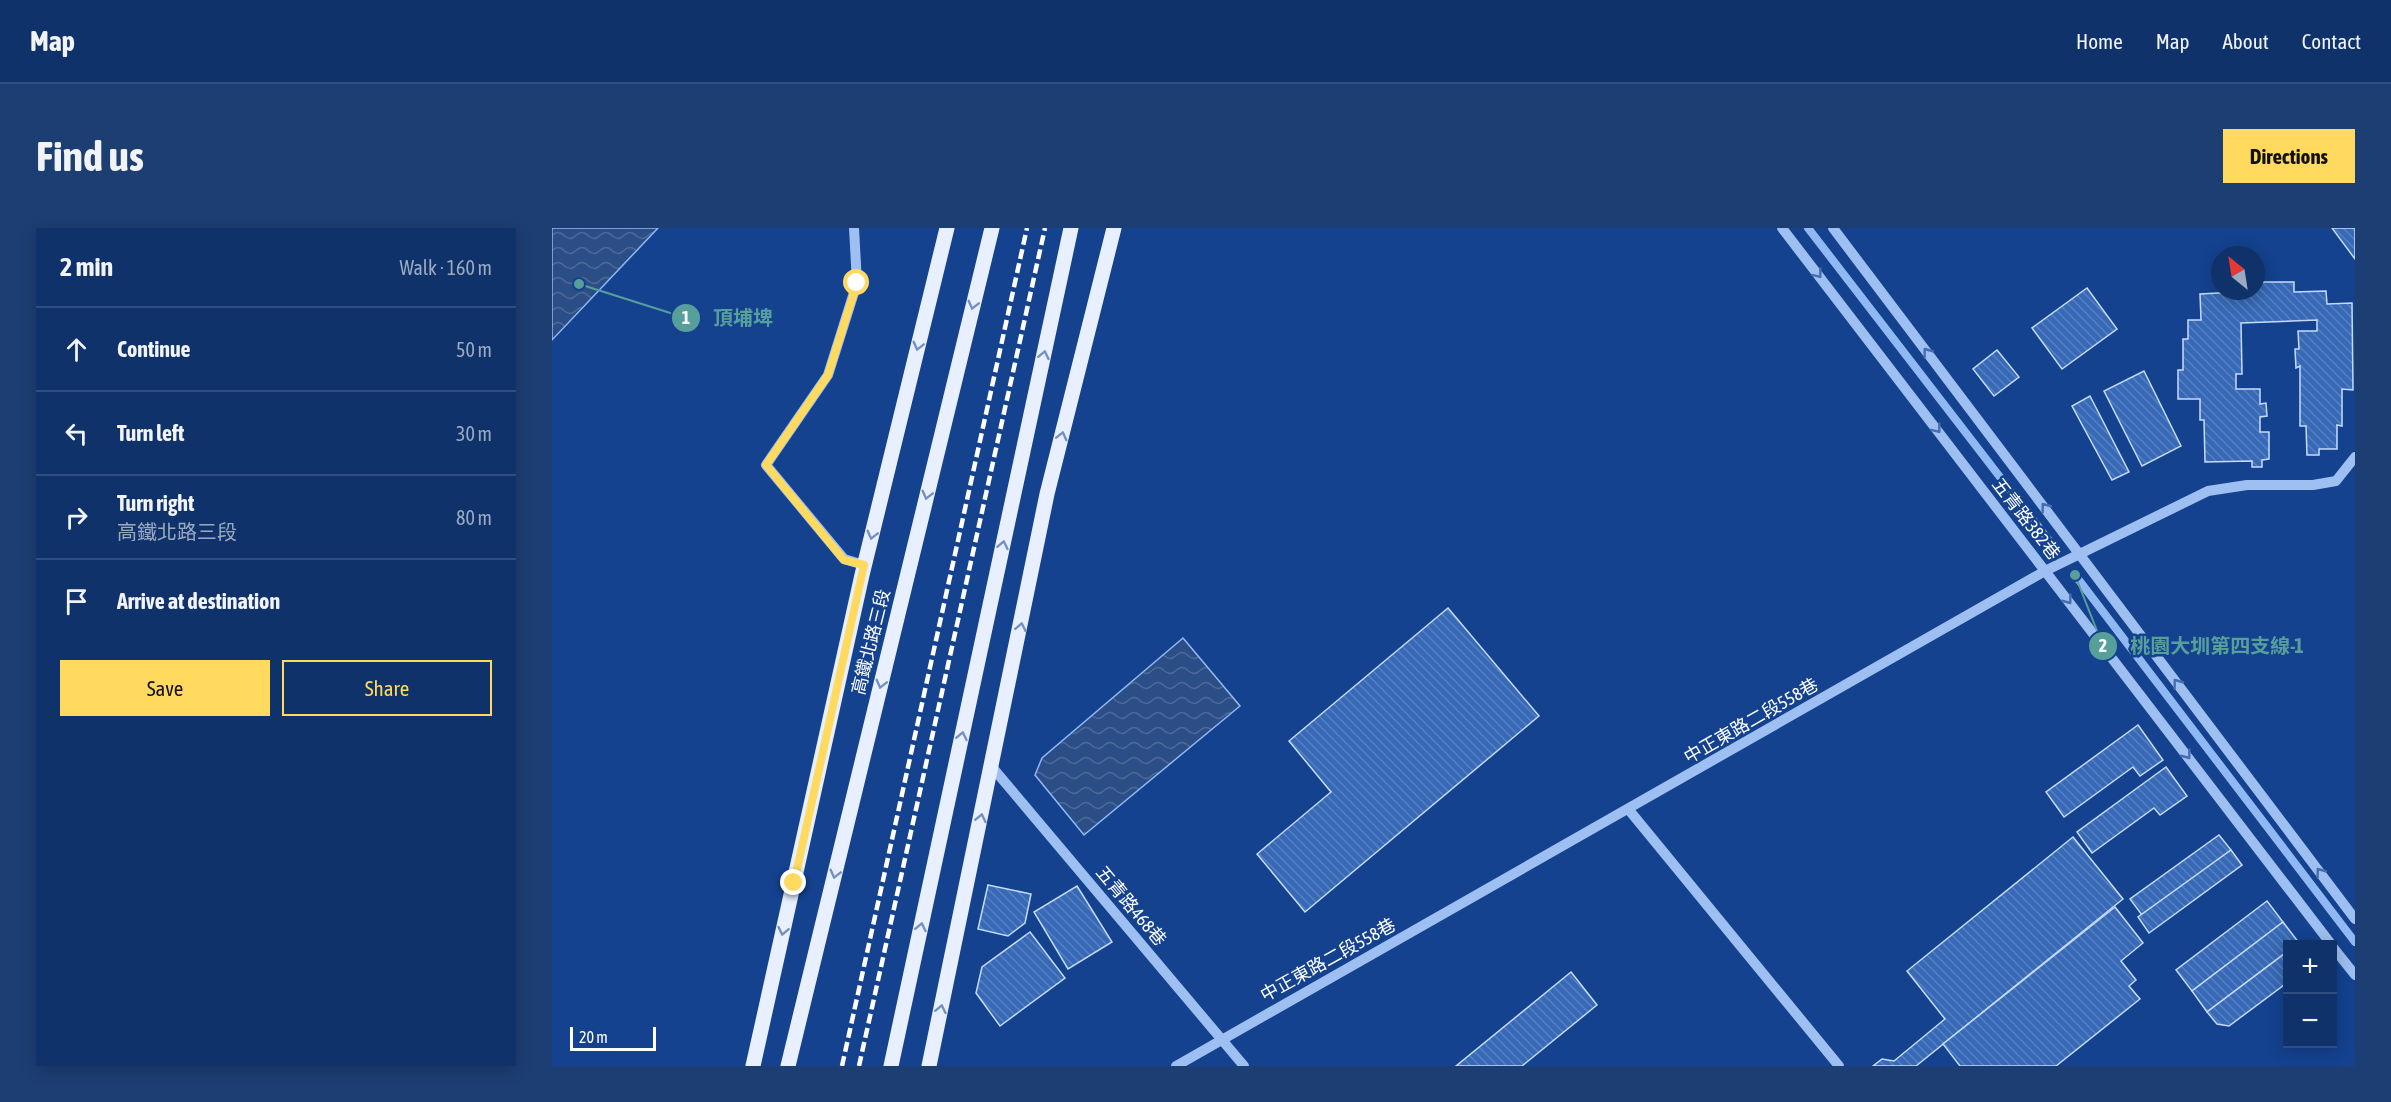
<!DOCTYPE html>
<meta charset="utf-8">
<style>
:root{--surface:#0f326b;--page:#1d3e73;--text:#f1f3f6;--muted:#9baac1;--line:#2f4d7e;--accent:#ffda5e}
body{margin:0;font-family:"Asap Condensed","Noto Sans TC",sans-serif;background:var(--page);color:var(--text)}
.controls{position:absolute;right:18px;bottom:18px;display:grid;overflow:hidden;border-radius:0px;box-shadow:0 3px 15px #0003}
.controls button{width:54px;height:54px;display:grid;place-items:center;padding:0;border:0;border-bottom:2px solid var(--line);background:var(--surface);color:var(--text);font:30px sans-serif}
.compass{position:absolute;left:1659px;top:18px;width:54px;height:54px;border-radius:50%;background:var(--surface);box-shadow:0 3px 15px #0003;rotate:330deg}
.scale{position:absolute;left:18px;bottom:15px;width:86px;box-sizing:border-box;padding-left:6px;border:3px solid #fff;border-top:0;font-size:16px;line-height:21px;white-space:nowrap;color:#fff;-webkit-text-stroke:4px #14428f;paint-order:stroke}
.stop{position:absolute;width:18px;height:18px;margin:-14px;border:4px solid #ffda5e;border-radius:50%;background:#fff}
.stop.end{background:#ffda5e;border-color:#fff;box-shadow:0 2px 6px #0008}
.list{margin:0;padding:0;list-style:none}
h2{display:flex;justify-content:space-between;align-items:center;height:78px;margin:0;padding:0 24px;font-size:26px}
h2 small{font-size:20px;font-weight:400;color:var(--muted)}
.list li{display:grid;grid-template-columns:39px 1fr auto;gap:18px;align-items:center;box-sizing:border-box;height:84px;padding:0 24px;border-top:2px solid var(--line)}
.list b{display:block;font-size:22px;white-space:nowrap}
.list p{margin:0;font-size:20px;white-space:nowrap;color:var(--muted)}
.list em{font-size:20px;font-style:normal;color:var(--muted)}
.actions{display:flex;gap:12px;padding:18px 24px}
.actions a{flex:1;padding:14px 0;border:2px solid var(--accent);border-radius:0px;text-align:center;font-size:21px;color:var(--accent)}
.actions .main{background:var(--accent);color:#111}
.icon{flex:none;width:33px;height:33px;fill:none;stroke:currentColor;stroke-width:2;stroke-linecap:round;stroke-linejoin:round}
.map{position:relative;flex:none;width:1803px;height:838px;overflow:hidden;border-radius:0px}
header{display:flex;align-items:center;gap:36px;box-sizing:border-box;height:84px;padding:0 30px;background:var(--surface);border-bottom:2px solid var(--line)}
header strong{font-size:28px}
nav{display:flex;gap:33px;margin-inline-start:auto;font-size:21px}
.intro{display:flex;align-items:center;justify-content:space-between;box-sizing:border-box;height:144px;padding:0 36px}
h1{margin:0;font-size:42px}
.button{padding:15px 27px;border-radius:0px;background:var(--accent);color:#111;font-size:21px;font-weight:700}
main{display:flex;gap:36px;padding:0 36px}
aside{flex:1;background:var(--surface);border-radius:0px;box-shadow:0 3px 15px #0003}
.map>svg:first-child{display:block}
</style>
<header>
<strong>Map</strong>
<nav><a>Home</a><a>Map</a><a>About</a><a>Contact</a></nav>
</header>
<div class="intro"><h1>Find us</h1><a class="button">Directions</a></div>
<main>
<aside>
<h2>2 min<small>Walk · 160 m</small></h2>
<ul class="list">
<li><svg class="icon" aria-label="ahead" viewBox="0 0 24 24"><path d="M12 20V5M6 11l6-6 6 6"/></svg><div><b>Continue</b></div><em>50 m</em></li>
<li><svg class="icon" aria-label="left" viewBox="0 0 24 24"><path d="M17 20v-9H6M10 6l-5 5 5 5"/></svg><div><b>Turn left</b></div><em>30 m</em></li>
<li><svg class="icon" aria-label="right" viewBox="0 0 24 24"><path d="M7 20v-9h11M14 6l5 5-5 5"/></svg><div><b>Turn right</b><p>高鐵北路三段</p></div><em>80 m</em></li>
<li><svg class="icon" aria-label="arrive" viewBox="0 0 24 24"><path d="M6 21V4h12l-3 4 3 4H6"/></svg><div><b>Arrive at destination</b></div></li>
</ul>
<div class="actions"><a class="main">Save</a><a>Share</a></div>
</aside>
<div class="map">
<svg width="1803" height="838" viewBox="0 0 1803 838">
<defs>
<pattern id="water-waves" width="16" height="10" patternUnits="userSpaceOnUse" patternTransform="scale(1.5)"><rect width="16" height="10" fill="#2c4e87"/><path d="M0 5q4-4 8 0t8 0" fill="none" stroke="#4c6999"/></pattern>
<pattern id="building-back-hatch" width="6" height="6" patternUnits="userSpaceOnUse" patternTransform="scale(1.5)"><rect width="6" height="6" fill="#3769b6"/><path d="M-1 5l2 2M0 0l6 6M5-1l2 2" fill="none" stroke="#5580c1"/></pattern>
</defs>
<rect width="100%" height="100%" fill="#14428f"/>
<g fill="url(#water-waves)" stroke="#90b9f4" stroke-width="1.5">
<path d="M0,0H106L0,112Z"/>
<path d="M631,410L688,478L532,607L483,547L490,530Z"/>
</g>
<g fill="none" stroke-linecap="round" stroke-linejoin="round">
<g stroke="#90b9f4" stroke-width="8">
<path d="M1256,0L1505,323"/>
<path d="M1523,347L1803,714"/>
</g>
</g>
<g fill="url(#building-back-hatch)" stroke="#c5dbfc" stroke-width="1.5">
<path d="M1780,0H1803V31Z"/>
<path d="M1704,54H1742V64L1774,63L1775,76L1800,75L1801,162L1790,161V198L1785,197V221H1767V227H1755L1754,198H1748V138L1744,140L1743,121H1747L1746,103H1765V92L1689,95L1690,146H1684V161H1708V176L1714,175L1715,188L1708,189V204H1717V231L1710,232V239H1700V233L1653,234L1652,192H1648V171H1626V142H1631V111H1636V92H1649L1648,66L1704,63Z"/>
<path d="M1535,60L1565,101L1510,141L1480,100Z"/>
<path d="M1445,122L1467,149L1442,168L1421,141Z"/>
<path d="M1592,143L1629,218L1590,238L1552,163Z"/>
<path d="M1538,168L1577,244L1560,252L1520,178Z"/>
<path d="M896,380L987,488L753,684L705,626L779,564L737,513Z"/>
<path d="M1586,497L1611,532L1588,548L1581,539L1512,589L1494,564Z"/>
<path d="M1614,539L1635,568L1608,587L1602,580L1540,625L1525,604Z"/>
<path d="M1667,607L1679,622L1590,687L1578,671Z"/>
<path d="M1521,609L1571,671L1364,838H1321L1330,831L1342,833L1393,791L1355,743Z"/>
<path d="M1679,622L1690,637L1597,705L1586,689Z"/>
<path d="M436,657L479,666L473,695L456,708L426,701Z"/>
<path d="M525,658L560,714L516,741L482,684Z"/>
<path d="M1715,673L1731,694L1640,763L1624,742Z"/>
<path d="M1563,679L1591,715L1569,733L1584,752L1577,758L1588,771L1504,838H1408L1391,816Z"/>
<path d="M1731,694L1747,715L1736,716V723L1655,784L1640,763Z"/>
<path d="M478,704L513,750L448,798L424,765L430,739Z"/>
<path d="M1736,723V754L1677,798L1665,796L1655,784Z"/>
<path d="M1019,744L1045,777L970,838H904Z"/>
</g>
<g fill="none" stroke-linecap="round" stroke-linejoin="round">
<g stroke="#9ebff1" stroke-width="10">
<path d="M302,0L305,55L276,147L214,237L292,331L312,337"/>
<path d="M1230,0L1779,716"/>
<path d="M1281,0L1803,691"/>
<path d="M440,539L692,838"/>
<path d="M1077,582L1287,838"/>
<path d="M1780,718L1803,747"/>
<path d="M624,838L1493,343L1656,263L1695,257H1761L1784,253L1803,229"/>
</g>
<g stroke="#e8f0ff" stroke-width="15">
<path d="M201,838L310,347L395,0"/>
<path d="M236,838L440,0"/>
<path d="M339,838L519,0"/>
<path d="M377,838L495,266L562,0"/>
</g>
<g stroke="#fff" stroke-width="4.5" stroke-dasharray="10 4.5" stroke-linecap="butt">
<path d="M290,838L475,0"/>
<path d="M307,838L493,0"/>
</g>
</g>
<defs><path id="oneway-chevron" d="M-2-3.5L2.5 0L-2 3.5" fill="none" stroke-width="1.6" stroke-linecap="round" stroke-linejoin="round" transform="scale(1.5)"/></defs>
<g stroke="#446eb1">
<use href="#oneway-chevron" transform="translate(1266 46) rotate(52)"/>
<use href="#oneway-chevron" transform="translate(1375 124) rotate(-127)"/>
<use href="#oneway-chevron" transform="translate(1385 201) rotate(52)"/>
<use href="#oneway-chevron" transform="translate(1493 279) rotate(-127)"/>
<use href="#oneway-chevron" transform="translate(1516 372) rotate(53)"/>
<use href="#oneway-chevron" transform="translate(1625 455) rotate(-127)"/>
<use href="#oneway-chevron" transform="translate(1635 527) rotate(53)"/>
<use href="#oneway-chevron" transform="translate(1768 644) rotate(-127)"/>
</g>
<g stroke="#7390c1">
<use href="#oneway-chevron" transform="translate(421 77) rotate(104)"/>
<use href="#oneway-chevron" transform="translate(366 118) rotate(104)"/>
<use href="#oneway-chevron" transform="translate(492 127) rotate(-78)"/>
<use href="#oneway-chevron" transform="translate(510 208) rotate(-76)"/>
<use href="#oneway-chevron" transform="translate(375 267) rotate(104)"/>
<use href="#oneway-chevron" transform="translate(320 307) rotate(104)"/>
<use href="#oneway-chevron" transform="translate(451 317) rotate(-78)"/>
<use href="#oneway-chevron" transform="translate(469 399) rotate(-79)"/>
<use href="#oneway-chevron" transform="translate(329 456) rotate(104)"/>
<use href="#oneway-chevron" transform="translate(410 508) rotate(-78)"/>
<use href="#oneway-chevron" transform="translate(429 590) rotate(-78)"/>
<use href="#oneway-chevron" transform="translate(283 646) rotate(104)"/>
<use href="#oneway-chevron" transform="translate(369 699) rotate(-78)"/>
<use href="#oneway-chevron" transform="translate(231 703) rotate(102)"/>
<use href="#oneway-chevron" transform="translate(389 781) rotate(-78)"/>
</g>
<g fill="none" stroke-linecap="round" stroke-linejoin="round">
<path stroke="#ffda5e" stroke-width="8" d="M242,655L312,337L292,332L214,237L276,147L305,55"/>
</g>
<g text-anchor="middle" stroke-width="5" stroke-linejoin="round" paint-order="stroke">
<g font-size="18" fill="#fff" stroke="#14428f">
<text transform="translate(1474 291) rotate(52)" y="6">五青路382巷</text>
<text transform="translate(319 414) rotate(-76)" y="6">高鐵北路三段</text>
<text transform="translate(1199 493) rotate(-30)" y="6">中正東路二段558巷</text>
<text transform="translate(579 678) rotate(50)" y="6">五青路468巷</text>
<text transform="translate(776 732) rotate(-29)" y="6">中正東路二段558巷</text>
</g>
</g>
<path fill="none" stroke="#579f9a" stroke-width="2" d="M27 56L134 90M1523 347L1551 418"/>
<g fill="#579f9a" stroke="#14428f" stroke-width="2">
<circle cx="27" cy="56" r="6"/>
<circle cx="1523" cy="347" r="6"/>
<circle cx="134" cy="90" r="15"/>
<circle cx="1551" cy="418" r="15"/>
</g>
<g font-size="18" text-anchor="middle" font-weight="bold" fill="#fff">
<text x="134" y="96">1</text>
<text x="1551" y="424">2</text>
</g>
<g font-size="20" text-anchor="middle" font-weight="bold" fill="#579f9a" stroke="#14428f" stroke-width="5" stroke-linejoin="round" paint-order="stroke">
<text x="191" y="97">頂埔埤</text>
<text x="1665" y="425">桃園大圳第四支線-1</text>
</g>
</svg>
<div class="controls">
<button>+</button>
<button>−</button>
</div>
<svg class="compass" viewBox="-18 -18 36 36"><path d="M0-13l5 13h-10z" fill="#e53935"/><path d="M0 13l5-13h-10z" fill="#9baac1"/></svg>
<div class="scale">20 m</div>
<div class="stop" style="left:305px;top:55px"></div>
<div class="stop end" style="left:242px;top:655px"></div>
</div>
</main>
